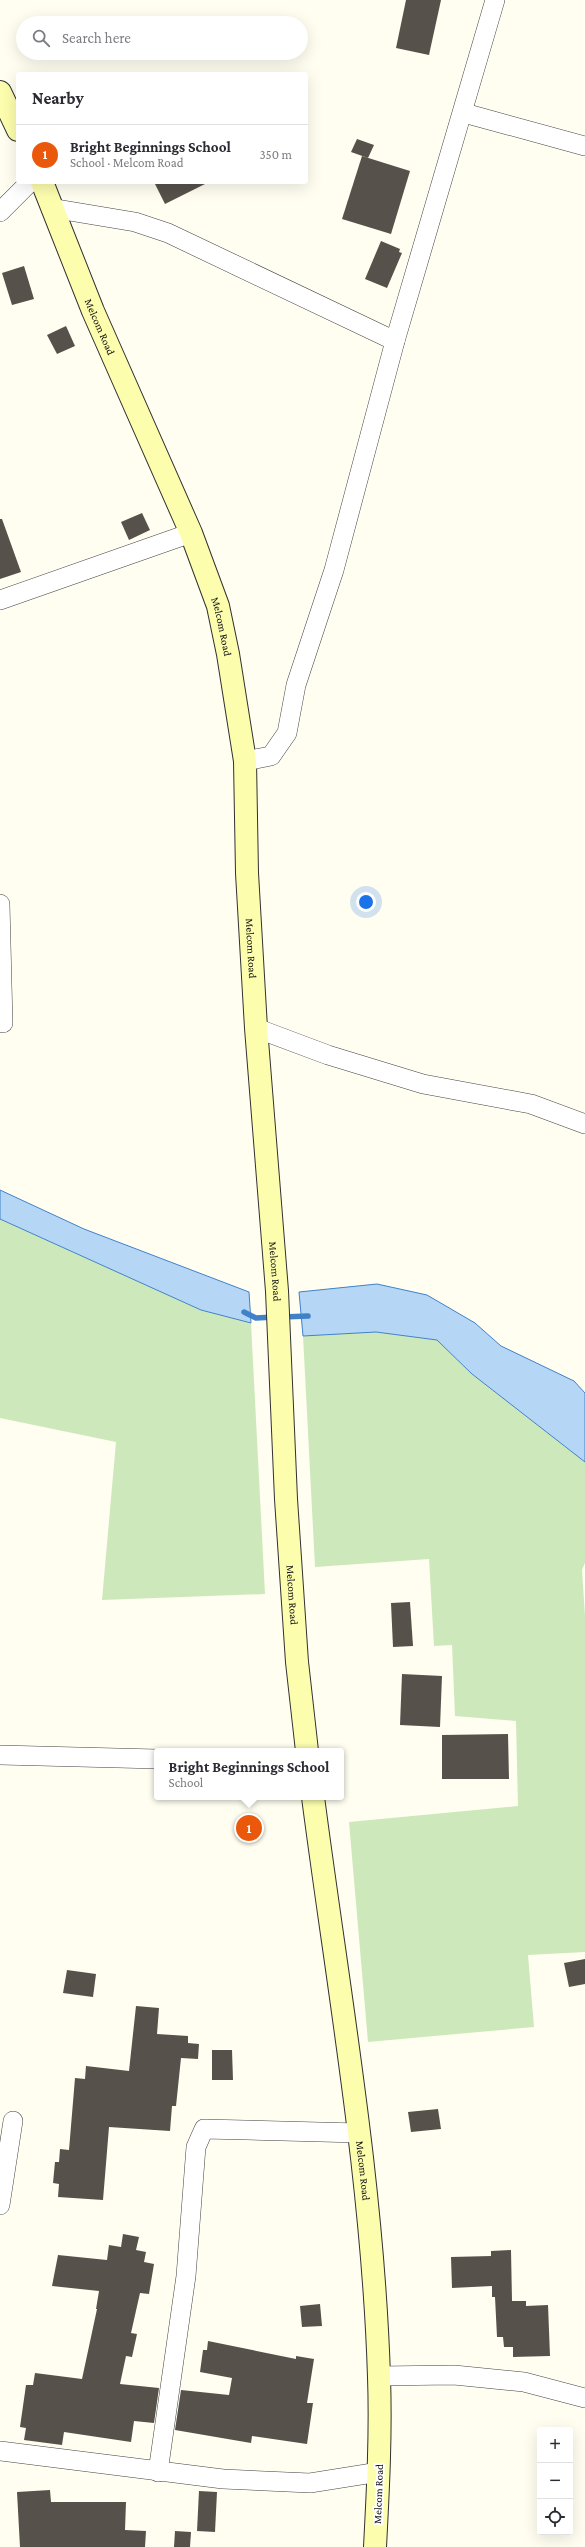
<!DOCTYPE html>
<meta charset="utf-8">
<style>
:root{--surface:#fff;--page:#f7f7f7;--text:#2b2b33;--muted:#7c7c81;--line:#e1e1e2;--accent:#ea580c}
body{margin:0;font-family:"Crimson Pro",serif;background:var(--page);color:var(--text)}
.controls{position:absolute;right:12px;bottom:12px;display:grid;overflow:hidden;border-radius:4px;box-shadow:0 4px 16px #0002}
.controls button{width:36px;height:36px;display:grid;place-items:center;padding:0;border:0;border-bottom:1px solid var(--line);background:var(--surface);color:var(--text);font:20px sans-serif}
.you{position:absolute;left:366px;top:902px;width:14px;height:14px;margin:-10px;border:3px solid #fff;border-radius:50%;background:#1a73e8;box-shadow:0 0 0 6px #1a73e833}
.badge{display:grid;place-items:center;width:26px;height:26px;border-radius:50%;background:var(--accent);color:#fff;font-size:13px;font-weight:700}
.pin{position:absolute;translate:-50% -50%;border:2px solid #fff;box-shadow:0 1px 4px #0006}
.popup{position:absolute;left:154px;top:1748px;width:190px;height:52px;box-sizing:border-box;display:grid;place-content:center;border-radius:4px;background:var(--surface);filter:drop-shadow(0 1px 3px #0005);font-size:13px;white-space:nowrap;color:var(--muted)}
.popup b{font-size:15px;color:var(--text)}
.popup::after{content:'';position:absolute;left:50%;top:100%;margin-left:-8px;border:8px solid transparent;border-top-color:var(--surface)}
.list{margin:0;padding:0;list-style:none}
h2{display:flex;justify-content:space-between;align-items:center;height:52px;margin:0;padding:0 16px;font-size:17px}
h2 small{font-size:13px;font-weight:400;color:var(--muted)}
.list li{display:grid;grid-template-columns:26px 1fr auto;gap:12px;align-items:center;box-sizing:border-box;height:60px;padding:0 16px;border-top:1px solid var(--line)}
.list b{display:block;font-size:15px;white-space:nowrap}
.list p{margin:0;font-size:13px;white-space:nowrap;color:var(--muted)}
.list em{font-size:13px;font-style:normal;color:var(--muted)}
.icon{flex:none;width:22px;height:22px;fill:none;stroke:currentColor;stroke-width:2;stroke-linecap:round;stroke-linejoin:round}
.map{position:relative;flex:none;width:585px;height:2547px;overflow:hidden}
.search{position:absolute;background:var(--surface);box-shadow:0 4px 16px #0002;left:16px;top:16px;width:292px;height:44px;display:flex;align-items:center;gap:10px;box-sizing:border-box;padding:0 14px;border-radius:22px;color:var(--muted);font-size:15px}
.panel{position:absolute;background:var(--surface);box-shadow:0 4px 16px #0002;left:16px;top:72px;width:292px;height:112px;border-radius:4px}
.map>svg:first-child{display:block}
</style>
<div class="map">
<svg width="585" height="2547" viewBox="0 0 585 2547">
<rect width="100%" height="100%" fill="#fffef1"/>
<g fill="#cde9bb">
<path d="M0,1219L201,1310L251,1323L265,1594L102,1600L116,1442L0,1418Z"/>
<path d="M376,1332L437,1340L472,1374L585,1462V1563L582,1570L585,1616V1952L528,1955L534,2027L368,2042L349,1822L518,1806L516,1721L455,1716L452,1645L434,1646L429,1559L315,1567L303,1336Z"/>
</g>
<g fill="#b6d6f5" stroke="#3f82ca">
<path d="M0,1190L84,1229L249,1292L251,1323L201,1310L0,1219Z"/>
<path d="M377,1284L427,1295L475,1323L501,1346L574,1381L585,1393V1462L472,1374L437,1340L376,1332L303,1336L299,1292Z"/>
</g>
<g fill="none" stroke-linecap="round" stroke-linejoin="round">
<g stroke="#3f82ca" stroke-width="5.5">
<path d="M244,1312L256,1318L274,1317"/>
<path d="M283,1317L308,1316"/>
</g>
</g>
<g fill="#57514b">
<path d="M406,0H441L429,55L396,48Z"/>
<path d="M357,139L374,145L368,158L351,152Z"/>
<path d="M362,156L410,171L391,234L342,219Z"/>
<path d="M154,182H209L165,204Z"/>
<path d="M381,241L400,249L399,252L402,253L387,288L365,279Z"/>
<path d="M24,266L34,299L12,305L2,273Z"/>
<path d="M66,326L75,346L57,354L47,335Z"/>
<path d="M142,513L150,530L129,540L121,522Z"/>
<path d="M0,519H2L21,572L0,579Z"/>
<path d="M410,1602L413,1646L393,1647L391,1603Z"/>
<path d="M402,1674L442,1676L440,1727L400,1725Z"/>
<path d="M508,1734L509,1779H442V1735Z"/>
<path d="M585,1959V1984L569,1987L564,1963Z"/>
<path d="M67,1970L96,1974L93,1997L63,1993Z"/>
<path d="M136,2006L159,2008L157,2034L188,2036V2043L199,2044L198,2059L181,2058L176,2106H172L170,2131L109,2127L103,2200L58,2197L59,2184L53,2183L55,2162H59L60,2149L69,2150L75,2078L85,2079L86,2066L129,2071Z"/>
<path d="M212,2050H232L233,2080H212Z"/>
<path d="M438,2109L441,2129L411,2132L408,2112Z"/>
<path d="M123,2234L139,2237L136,2250L146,2252L144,2262L154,2264L149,2294L140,2293L131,2333L137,2334L132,2357L126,2356L120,2384L159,2388L154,2423L134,2421L131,2442L64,2432L62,2445L24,2440L26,2428L20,2427L26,2385H33L35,2373L82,2379L97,2309H96L99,2291L52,2286L58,2255L107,2260L109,2245L121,2247Z"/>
<path d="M511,2250L512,2301H526V2306L548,2305L550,2356L513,2357V2347H504L503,2337H497L495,2297H492V2286L452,2288L451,2257L491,2256V2251Z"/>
<path d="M320,2304L322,2326L302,2327L300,2306Z"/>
<path d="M208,2341L296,2359V2356L314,2359L307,2403H313L307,2444L252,2436L251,2443L175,2430L181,2390L229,2395L232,2378L200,2372L203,2350H207Z"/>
<path d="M50,2490L51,2502H126L125,2530L146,2531L145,2547H20L17,2492Z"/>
<path d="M199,2491L217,2492L215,2532L197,2531Z"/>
<path d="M175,2531L191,2532L190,2547H174Z"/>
</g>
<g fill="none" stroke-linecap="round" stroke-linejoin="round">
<defs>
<g id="street">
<path d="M464,113L585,146"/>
<path d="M51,208L135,222L168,233L395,341"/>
<path d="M0,212L30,182"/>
<path d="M0,600L191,533"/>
<path d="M245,761L271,756L287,733L296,685L334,570L395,341L495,0"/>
<path d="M0,904L3,1023"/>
<path d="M256,1028L328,1055L423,1084L531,1104L585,1124"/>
<path d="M0,1755L157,1759"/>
<path d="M0,2205L13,2121"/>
<path d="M379,2376L454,2375L524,2382L585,2398"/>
<path d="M0,2451L223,2479L310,2483L379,2472"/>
<path d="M158,2472L186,2276L196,2147L204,2129L358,2133"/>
</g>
<g id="secondary">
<path d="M0,92L18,130"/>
<path id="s1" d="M42,182L93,311L191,533L218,606L228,654L245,761L247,873L256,1028L277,1291L286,1499L297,1662L307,1751"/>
<path id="s2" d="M313,1797C338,1989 373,2182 379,2377C381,2433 378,2490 375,2547"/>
</g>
</defs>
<use href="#street" stroke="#424242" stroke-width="20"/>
<use href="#secondary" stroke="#313131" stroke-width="24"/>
<use href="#street" stroke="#fff" stroke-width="19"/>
<use href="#secondary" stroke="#fcfdad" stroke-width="22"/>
</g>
<g text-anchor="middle" stroke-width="4" stroke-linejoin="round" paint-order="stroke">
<g font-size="11" fill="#0f0f0f" stroke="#fff">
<text dy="4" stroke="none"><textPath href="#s1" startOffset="156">Melcom Road</textPath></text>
<text dy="4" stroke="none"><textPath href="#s1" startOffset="480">Melcom Road</textPath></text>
<text dy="4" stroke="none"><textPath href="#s1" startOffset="804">Melcom Road</textPath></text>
<text dy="4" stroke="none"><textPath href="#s1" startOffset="1128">Melcom Road</textPath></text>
<text dy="4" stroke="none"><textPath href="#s1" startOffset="1452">Melcom Road</textPath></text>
<text dy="4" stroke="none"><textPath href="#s2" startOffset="377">Melcom Road</textPath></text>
<text transform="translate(378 2494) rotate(-88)" y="4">Melcom Road</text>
</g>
</g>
</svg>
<div class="controls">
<button>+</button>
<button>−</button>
<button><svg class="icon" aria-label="locate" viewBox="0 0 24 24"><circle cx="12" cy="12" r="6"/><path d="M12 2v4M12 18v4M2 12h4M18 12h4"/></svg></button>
</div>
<div class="you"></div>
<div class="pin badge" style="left:249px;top:1828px">1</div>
<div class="popup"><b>Bright Beginnings School</b>School</div>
<div class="search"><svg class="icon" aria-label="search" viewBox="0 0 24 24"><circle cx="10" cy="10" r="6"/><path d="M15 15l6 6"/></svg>Search here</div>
<section class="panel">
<h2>Nearby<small></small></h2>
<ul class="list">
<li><span class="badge">1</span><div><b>Bright Beginnings School</b><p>School · Melcom Road</p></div><em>350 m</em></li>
</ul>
</section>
</div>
